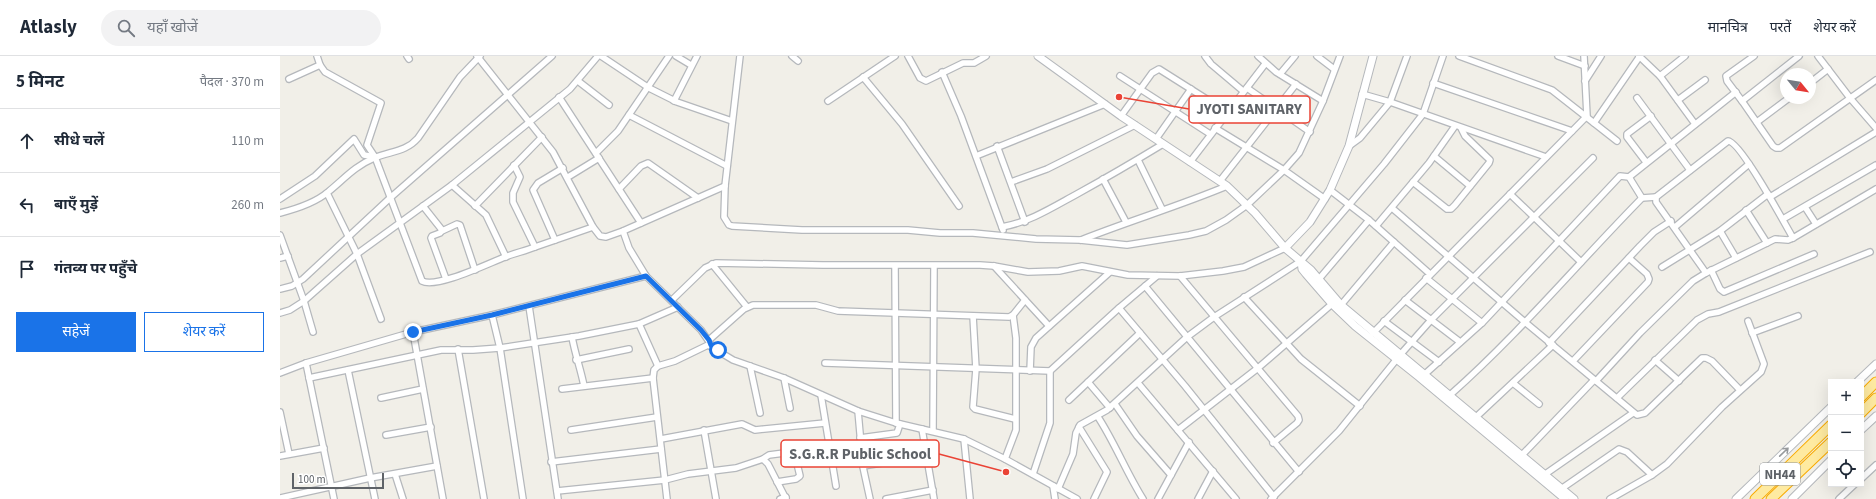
<!DOCTYPE html>
<html lang="hi">
<meta charset="utf-8">
<style>
:root{--surface:#fff;--page:#f2f2f3;--text:#1f2937;--muted:#747a83;--line:#e0e1e3;--accent:#1a73e8}
body{margin:0;font-family:"Source Sans 3","Noto Sans Devanagari",sans-serif;background:var(--page);color:var(--text)}
.controls{position:absolute;right:12px;bottom:12px;display:grid;overflow:hidden;border-radius:0px;box-shadow:0 4px 16px #0002}
.controls button{width:36px;height:36px;display:grid;place-items:center;padding:0;border:0;border-bottom:1px solid var(--line);background:var(--surface);color:var(--text);font:20px sans-serif}
.compass{position:absolute;left:1500px;top:12px;width:36px;height:36px;border-radius:50%;background:var(--surface);box-shadow:0 4px 16px #0002;rotate:120deg}
.scale{position:absolute;left:12px;bottom:10px;width:92px;box-sizing:border-box;padding-left:4px;border:2px solid #5f6368;border-top:0;font-size:11px;line-height:14px;white-space:nowrap;color:#5f6368;-webkit-text-stroke:3px #fff;paint-order:stroke}
.stop{position:absolute;width:12px;height:12px;margin:-9px;border:3px solid #1a73e8;border-radius:50%;background:#fff}
.stop.end{background:#1a73e8;border-color:#fff;box-shadow:0 1px 4px #0008}
.list{margin:0;padding:0;list-style:none}
h2{display:flex;justify-content:space-between;align-items:center;height:52px;margin:0;padding:0 16px;font-size:17px}
h2 small{font-size:13px;font-weight:400;color:var(--muted)}
.list li{display:grid;grid-template-columns:26px 1fr auto;gap:12px;align-items:center;box-sizing:border-box;height:64px;padding:0 16px;border-top:1px solid var(--line)}
.list b{display:block;font-size:15px;white-space:nowrap}
.list em{font-size:13px;font-style:normal;color:var(--muted)}
.actions{display:flex;gap:8px;padding:12px 16px}
.actions a{flex:1;padding:9px 0;border:1px solid var(--accent);border-radius:0px;text-align:center;font-size:14px;color:var(--accent)}
.actions .main{background:var(--accent);color:#fff}
.icon{flex:none;width:22px;height:22px;fill:none;stroke:currentColor;stroke-width:2;stroke-linecap:round;stroke-linejoin:round}
.map{position:relative;flex:none;width:1596px;height:443px;overflow:hidden}
header{display:flex;align-items:center;gap:24px;box-sizing:border-box;height:56px;padding:0 20px;background:var(--surface);border-bottom:1px solid var(--line)}
header strong{font-size:19px}
nav{display:flex;gap:22px;margin-inline-start:auto;font-size:14px}
.search{width:280px;height:36px;background:var(--page);display:flex;align-items:center;gap:10px;box-sizing:border-box;padding:0 14px;border-radius:22px;color:var(--muted);font-size:15px}
main{display:flex}
aside{flex:1;background:var(--surface)}
.map>svg:first-child{display:block}
</style>
<header>
<strong>Atlasly</strong>
<div class="search"><svg class="icon" aria-label="search" viewBox="0 0 24 24"><circle cx="10" cy="10" r="6"/><path d="M15 15l6 6"/></svg>यहाँ खोजें</div>
<nav><a>मानचित्र</a><a>परतें</a><a>शेयर करें</a></nav>
</header>
<main>
<aside>
<h2>5 मिनट<small>पैदल · 370 m</small></h2>
<ul class="list">
<li><svg class="icon" aria-label="ahead" viewBox="0 0 24 24"><path d="M12 20V5M6 11l6-6 6 6"/></svg><div><b>सीधे चलें</b></div><em>110 m</em></li>
<li><svg class="icon" aria-label="left" viewBox="0 0 24 24"><path d="M17 20v-9H6M10 6l-5 5 5 5"/></svg><div><b>बाएँ मुड़ें</b></div><em>260 m</em></li>
<li><svg class="icon" aria-label="arrive" viewBox="0 0 24 24"><path d="M6 21V4h12l-3 4 3 4H6"/></svg><div><b>गंतव्य पर पहुँचे</b></div></li>
</ul>
<div class="actions"><a class="main">सहेजें</a><a>शेयर करें</a></div>
</aside>
<div class="map">
<svg width="1596" height="443" viewBox="0 0 1596 443">
<rect width="100%" height="100%" fill="#f1efe8"/>
<g fill="none" stroke-linecap="round" stroke-linejoin="round">
<defs>
<g id="minor">
<path d="M37,0L40,9L45,16L101,47L87,89L95,101L142,225C156,233 209,207 225,201C235,197 245,195 255,191"/>
<path d="M127,0L129,3"/>
<path d="M197,0L273,96L313,171L320,180L326,181L343,175L445,130"/>
<path d="M321,0L369,32L397,46L452,65"/>
<path d="M396,0L411,9"/>
<path d="M460,0L445,130L444,161L449,169L452,170L522,174H628L660,177H693L756,183L800,184L847,189L909,179L926,175L946,164L967,149L1004,114L1019,97L1043,45L1060,0"/>
<path d="M512,0L518,5"/>
<path d="M628,0L640,22L646,25L683,7H694L706,0"/>
<path d="M925,0L931,8L963,35"/>
<path d="M978,0L996,16L1043,45"/>
<path d="M1037,0L1054,13"/>
<path d="M1179,0L1272,34L1337,85"/>
<path d="M1278,0L1305,10"/>
<path d="M1359,0L1380,20L1405,0"/>
<path d="M1474,0L1446,20L1447,25L1462,45L1519,0"/>
<path d="M1538,0L1570,42L1596,72"/>
<path d="M662,16L681,60L723,174"/>
<path d="M1000,18L1015,0"/>
<path d="M840,20L930,78"/>
<path d="M1380,20L1415,68"/>
<path d="M583,21L622,68L679,150"/>
<path d="M9,23L40,9"/>
<path d="M298,25L329,49"/>
<path d="M1305,25L1321,0"/>
<path d="M1153,27L1292,75"/>
<path d="M1530,27L1548,13"/>
<path d="M967,32L1030,76"/>
<path d="M1082,38L1110,46L1266,101"/>
<path d="M279,41L361,167"/>
<path d="M1357,42L1410,114"/>
<path d="M1398,44L1425,24"/>
<path d="M394,45L417,0"/>
<path d="M548,45L615,0"/>
<path d="M1462,45L1493,90L1496,92H1500L1596,24"/>
<path d="M349,59L447,110"/>
<path d="M841,60L872,17L879,13L947,56"/>
<path d="M1477,66L1509,42"/>
<path d="M1314,67L1360,0"/>
<path d="M935,72L1004,114L1045,143"/>
<path d="M876,83L911,33"/>
<path d="M717,90L745,166"/>
<path d="M1069,90L1080,82L1110,46L1127,0"/>
<path d="M316,97L338,75L389,0"/>
<path d="M696,100L825,48"/>
<path d="M1154,100L1190,130"/>
<path d="M858,104L882,153"/>
<path d="M910,106L985,8"/>
<path d="M1366,106L1347,81V78L1371,60"/>
<path d="M234,109L240,121L233,137V146L255,191L313,171"/>
<path d="M288,121L319,102"/>
<path d="M1349,121L1456,36"/>
<path d="M823,123L846,166"/>
<path d="M940,125L1016,28"/>
<path d="M731,126L767,113L855,69"/>
<path d="M1133,126L1167,153H1171L1175,149L1209,107L1210,104L1185,80L1181,72"/>
<path d="M172,129L206,159L226,201"/>
<path d="M339,133L361,110L368,107L418,142"/>
<path d="M1050,134L1089,164L1150,218"/>
<path d="M47,137L77,198L101,263"/>
<path d="M1230,138L1301,206"/>
<path d="M1490,141L1596,76"/>
<path d="M0,143L35,120L74,83L84,99L95,101"/>
<path d="M143,150L162,174L160,177L152,180L151,182L166,223"/>
<path d="M195,150L262,81"/>
<path d="M1525,151L1536,168"/>
<path d="M1112,152L1246,267L1357,359L1365,357L1422,302H1426L1432,305L1460,334"/>
<path d="M1466,154L1487,187"/>
<path d="M0,157C16,153 35,147 48,136C64,123 75,110 94,102C111,95 126,96 138,82L180,21L200,0"/>
<path d="M1503,163L1596,109"/>
<path d="M1096,170L1149,107L1175,70"/>
<path d="M722,171C750,166 773,151 797,138C826,122 855,105 883,88"/>
<path d="M1395,171L1469,108"/>
<path d="M162,175L177,168L180,169L195,214"/>
<path d="M343,175L349,192L366,220L421,274L430,287"/>
<path d="M1440,175L1456,202"/>
<path d="M0,179L24,245L33,276"/>
<path d="M275,184L253,134L258,127L283,112"/>
<path d="M801,184C849,165 899,150 947,130"/>
<path d="M0,202L8,200"/>
<path d="M432,208L467,251"/>
<path d="M615,210L616,367"/>
<path d="M714,210L769,270"/>
<path d="M1382,211L1440,175L1488,138"/>
<path d="M1431,214L1440,233L1444,236L1534,198"/>
<path d="M1426,217L1376,146V141L1448,85C1460,85 1505,168 1513,182"/>
<path d="M900,220L1018,360L1019,364L1017,367L993,387"/>
<path d="M1146,222L1202,267"/>
<path d="M1039,223L1089,164"/>
<path d="M865,230L1019,416"/>
<path d="M0,233L12,230L23,223L110,142L272,0"/>
<path d="M964,241L1021,303L1080,350"/>
<path d="M392,244L425,212L436,207L543,209H700L714,210L748,216L779,215L802,210L848,219L900,220L943,215L964,211L1005,192"/>
<path d="M1125,244L1180,286"/>
<path d="M1061,249L1114,186"/>
<path d="M249,250L278,443"/>
<path d="M839,252L905,330L994,441"/>
<path d="M0,257L10,254L24,245L77,198L172,129L290,33L318,0"/>
<path d="M212,259L220,292L243,443"/>
<path d="M693,260L696,313L693,351L695,353L735,363"/>
<path d="M1104,265L1159,306"/>
<path d="M359,268L378,310"/>
<path d="M133,276L163,443"/>
<path d="M1093,277L1307,60L1304,0"/>
<path d="M1472,277L1518,260"/>
<path d="M292,281C295,298 301,314 304,330"/>
<path d="M429,284L464,253L473,249H536L558,255L729,261L733,259L745,244"/>
<path d="M1269,287L1360,190L1374,176L1391,165"/>
<path d="M178,293L204,443"/>
<path d="M296,304L349,293"/>
<path d="M1375,304L1399,325"/>
<path d="M1293,305L1368,226L1369,223L1367,218L1349,202"/>
<path d="M26,307L54,443"/>
<path d="M545,307L770,315L839,252L877,220"/>
<path d="M470,310L480,357"/>
<path d="M68,314L95,443"/>
<path d="M750,315L751,291L756,282L830,216"/>
<path d="M0,317L26,307L133,276L212,259L366,220"/>
<path d="M1145,318L1202,267L1340,120L1349,121L1362,142"/>
<path d="M29,322L161,294H193L220,292L299,280L359,268L398,251"/>
<path d="M504,322L510,352"/>
<path d="M1316,325L1360,277L1413,225L1426,217L1495,183L1508,184L1513,182L1596,133"/>
<path d="M808,326L830,352"/>
<path d="M858,327L956,443"/>
<path d="M1233,327L1259,348"/>
<path d="M282,333L373,322"/>
<path d="M541,339L556,430"/>
<path d="M1170,339C1239,278 1298,207 1362,142L1376,141"/>
<path d="M101,342L143,333"/>
<path d="M1337,342L1417,264L1428,258L1439,256L1590,196"/>
<path d="M789,344L860,277"/>
<path d="M835,348L857,380L891,419"/>
<path d="M578,355L583,411L590,443"/>
<path d="M0,356L9,398"/>
<path d="M818,361C835,387 846,416 863,443"/>
<path d="M1195,362L1273,289"/>
<path d="M799,371L827,416L814,443"/>
<path d="M642,373L654,443"/>
<path d="M291,374L377,361"/>
<path d="M424,374L436,443"/>
<path d="M653,374L654,210"/>
<path d="M898,374L978,312L1052,248"/>
<path d="M106,379L151,371"/>
<path d="M580,382L617,377L620,368"/>
<path d="M381,383L462,368L475,374L545,367"/>
<path d="M684,383L690,443"/>
<path d="M1242,399L1314,324"/>
<path d="M0,400L44,392"/>
<path d="M483,403L489,399L550,391"/>
<path d="M725,403L736,374V282L733,259"/>
<path d="M271,406L381,393"/>
<path d="M583,410L621,404"/>
<path d="M115,418L123,443"/>
<path d="M753,418L770,367V315"/>
<path d="M1264,419L1353,357"/>
<path d="M1581,423L1596,409"/>
<path d="M497,426L516,423L520,420L514,395"/>
<path d="M773,430L775,443"/>
<path d="M778,433L793,398L796,377L800,369L827,354L907,281L934,261L1021,205L1104,108L1143,58L1163,0"/>
<path d="M1281,433L1339,393L1347,396L1372,419"/>
<path d="M277,435L385,424L408,418L456,412L483,403L488,408L506,443"/>
<path d="M0,442L90,422L157,410"/>
<path d="M387,443L373,322L374,314L378,310L395,305L428,289L453,304L504,322L578,355L616,367L684,383L725,403L797,443"/>
<path d="M500,443L506,441"/>
<path d="M606,443L653,434"/>
<path d="M878,443L909,386"/>
<path d="M918,443L933,415"/>
<path d="M991,443L1059,375L1120,299L1151,264L1313,102"/>
<path d="M1330,443L1372,419L1387,408L1442,351L1481,316L1484,308L1468,265"/>
<path d="M1559,443L1575,428"/>
</g>
<g id="tertiary">
<path d="M758,0L841,60L947,130L975,157L1005,192L1031,214L1061,249L1294,443"/>
<path d="M1005,192L1030,166L1050,134L1069,90L1093,0"/>
<path d="M1021,205L1022,213L1026,218L1052,248L1075,270L1139,321L1285,443"/>
<path d="M1577,326L1596,308"/>
<path d="M1581,374L1596,360"/>
<path d="M1456,443L1551,351"/>
<path d="M1512,443L1551,404"/>
</g>
<g id="trunk">
<path d="M1581,341L1596,326"/>
<path d="M1581,357L1596,342"/>
<path d="M1475,443L1551,369"/>
<path d="M1491,443L1551,386"/>
</g>
</defs>
<use href="#minor" stroke="#b5b8bc" stroke-width="8"/>
<use href="#tertiary" stroke="#b5b8bc" stroke-width="9"/>
<use href="#trunk" stroke="#f9ab00" stroke-width="11"/>
<use href="#minor" stroke="#fff" stroke-width="5.5"/>
<use href="#tertiary" stroke="#fff" stroke-width="7"/>
<use href="#trunk" stroke="#feeaa1" stroke-width="9"/>
</g>
<defs><path id="oneway-shaft" d="M-6 0H5M1.5-3L5.5 0L1.5 3" fill="none" stroke-width="1.6" stroke-linecap="round" stroke-linejoin="round"/></defs>
<use stroke="#979a9d" href="#oneway-shaft" transform="translate(1504 396) rotate(-44)"/>
<g fill="none" stroke-linecap="round" stroke-linejoin="round">
<path stroke="#1a73e8" stroke-width="5" d="M133,276L212,259L366,220L421,274L429,284L431,289L438,294"/>
</g>
<g text-anchor="middle" stroke-width="3" stroke-linejoin="round" paint-order="stroke">
<rect fill="#fff" stroke="#8f9295" stroke-width="1" x="1480" y="407" width="40" height="22" rx="3"/>
<g font-size="13" font-weight="bold" fill="#5f6368">
<text x="1500" y="423">NH44</text>
</g>
</g>
<path fill="none" stroke="#ea4335" stroke-width="1.5" d="M839 41L909 53M726 416L659 398"/>
<g fill="#ea4335" stroke="#fff" stroke-width="1.5">
<circle cx="839" cy="41" r="4"/>
<circle cx="726" cy="416" r="4"/>
</g>
<g fill="#fff" stroke="#ea4335" stroke-width="1.5">
<rect x="909" y="40" width="121" height="27" rx="4"/>
<rect x="501" y="384" width="158" height="27" rx="4"/>
</g>
<g font-size="15" text-anchor="middle" font-weight="bold" fill="#5f6368">
<text x="969" y="58">JYOTI SANITARY</text>
<text x="580" y="403">S.G.R.R Public School</text>
</g>
</svg>
<div class="controls">
<button>+</button>
<button>−</button>
<button><svg class="icon" aria-label="locate" viewBox="0 0 24 24"><circle cx="12" cy="12" r="6"/><path d="M12 2v4M12 18v4M2 12h4M18 12h4"/></svg></button>
</div>
<svg class="compass" viewBox="-18 -18 36 36"><path d="M0-13l5 13h-10z" fill="#e53935"/><path d="M0 13l5-13h-10z" fill="#747a83"/></svg>
<div class="scale">100 m</div>
<div class="stop" style="left:438px;top:294px"></div>
<div class="stop end" style="left:133px;top:276px"></div>
</div>
</main>
